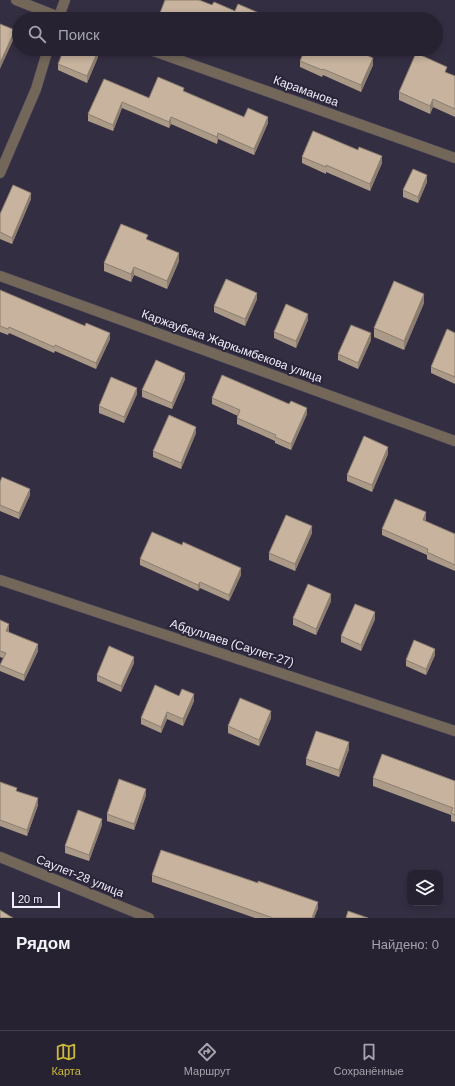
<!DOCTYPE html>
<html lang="ru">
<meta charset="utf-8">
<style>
:root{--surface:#272232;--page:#2f2a3a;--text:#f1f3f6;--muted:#a4a4ac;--line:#433f4d;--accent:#ccb938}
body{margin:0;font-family:Helvetica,sans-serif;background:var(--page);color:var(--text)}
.controls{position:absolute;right:12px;bottom:12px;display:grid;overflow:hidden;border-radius:8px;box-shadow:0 2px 6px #0003}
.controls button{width:36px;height:36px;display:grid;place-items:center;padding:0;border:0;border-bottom:1px solid var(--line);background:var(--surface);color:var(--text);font:20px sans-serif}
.scale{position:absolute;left:12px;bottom:10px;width:48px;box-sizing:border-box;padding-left:4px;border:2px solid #f0ecfa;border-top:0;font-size:11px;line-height:14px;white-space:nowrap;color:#f0ecfa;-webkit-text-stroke:3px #2a2438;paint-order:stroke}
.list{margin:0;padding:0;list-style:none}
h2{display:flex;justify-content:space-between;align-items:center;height:52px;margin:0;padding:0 16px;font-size:17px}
h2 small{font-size:13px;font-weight:400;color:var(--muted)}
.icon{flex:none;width:22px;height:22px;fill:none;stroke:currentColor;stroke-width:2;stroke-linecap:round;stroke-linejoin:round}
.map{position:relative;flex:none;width:455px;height:918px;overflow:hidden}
.search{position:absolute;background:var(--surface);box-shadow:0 2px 6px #0003;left:12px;right:12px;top:12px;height:44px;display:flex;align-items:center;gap:10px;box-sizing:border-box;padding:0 14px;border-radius:22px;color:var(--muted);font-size:15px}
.sheet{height:112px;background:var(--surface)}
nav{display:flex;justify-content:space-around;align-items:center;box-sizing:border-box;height:56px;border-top:1px solid var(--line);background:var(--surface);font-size:11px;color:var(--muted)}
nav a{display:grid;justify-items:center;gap:2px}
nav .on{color:var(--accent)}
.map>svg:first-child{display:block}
</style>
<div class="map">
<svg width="455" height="918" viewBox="0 0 455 918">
<rect width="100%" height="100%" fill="#342e42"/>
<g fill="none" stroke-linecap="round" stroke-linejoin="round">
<defs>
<g id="minor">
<path d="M16,0L64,19"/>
<path d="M58,19L65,0"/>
<path d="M148,49L455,158"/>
<path d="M0,173L36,89L48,49"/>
<path d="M0,276L455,441"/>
<path d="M0,580L455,731"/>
<path d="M0,857L149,918"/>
</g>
</defs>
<use href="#minor" stroke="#524c5f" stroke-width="11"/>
<use href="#minor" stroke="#73675a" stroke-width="10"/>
</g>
<g fill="#ab9a88">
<path d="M212,5L235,11L266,19H160V13Z"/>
<path d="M245,49H254L253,52Z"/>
<path d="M98,57L87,83L58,70V64Z"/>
<path d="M300,61L373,65L361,92L323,75L322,77L300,67Z"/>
<path d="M447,73L455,76V117L433,107L430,114L399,100V92Z"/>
<path d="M104,79L149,98L184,91L244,117L268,123L254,155L218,139L217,144L171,124L169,128L122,108L113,131L88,121V114Z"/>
<path d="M302,157L382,163L370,191L326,172V174L302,163Z"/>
<path d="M427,182L418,203L403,197V190Z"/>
<path d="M31,199L12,244L0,239V214Z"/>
<path d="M148,240L179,261L167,289L134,275L131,282L104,271V263Z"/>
<path d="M0,290L110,339L96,369L55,351L54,353L9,333L8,335L0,332Z"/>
<path d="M257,299L245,326L214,312V306Z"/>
<path d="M424,303L404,350L374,337V328Z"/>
<path d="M308,320L296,348L274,338V332Z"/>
<path d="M455,333V384L431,373V367Z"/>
<path d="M371,340L358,369L338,360V354Z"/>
<path d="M185,379L172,409L142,397V390Z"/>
<path d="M137,394L124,423L99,413V406Z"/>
<path d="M212,398L307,414L291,450L275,443V441L237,424V418L238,416L212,404Z"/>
<path d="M196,433L181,469L153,457V451Z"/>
<path d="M388,454L372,492L347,481V475Z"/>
<path d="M0,482L30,495L19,519L0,511Z"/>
<path d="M426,519L425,521L455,534V571L427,559V555L382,535V529Z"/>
<path d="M312,533L295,571L269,560V553Z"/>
<path d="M140,559L241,575L229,601L200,588L198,591L140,565Z"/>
<path d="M331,601L316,635L293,625V618Z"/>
<path d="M375,619L361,651L341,642V636Z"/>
<path d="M0,620L9,630V632L38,651L24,681L0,671V665L3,658L0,657Z"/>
<path d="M435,655L426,675L406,666V660Z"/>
<path d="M134,663L121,692L97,681V675Z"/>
<path d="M179,696L194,701L183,726L167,719L161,733L141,724V718Z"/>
<path d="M271,718L259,746L228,733V726Z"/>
<path d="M349,749L339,777L306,765V759Z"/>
<path d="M373,778L455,781V822L451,821V815L373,786Z"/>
<path d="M0,782L17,791L38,805L27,836L0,826Z"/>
<path d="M146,795L134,830L107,821V814Z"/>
<path d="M102,825L89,861L65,853V846Z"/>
<path d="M152,875L258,883L318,908L314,918H255L152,882Z"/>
</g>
<g fill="#8b7d6f">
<path d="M15,30V36L0,69V63Z"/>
<path d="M98,51V57L87,83V76Z"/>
<path d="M373,58V65L361,92V85Z"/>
<path d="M433,99V107L430,114V106Z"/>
<path d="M122,102V108L113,131V125Z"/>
<path d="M171,117V124L169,128V122Z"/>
<path d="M268,117V123L254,155V149Z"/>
<path d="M218,133V139L217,144V137Z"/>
<path d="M382,156V163L370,191V184Z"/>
<path d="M427,175V182L418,203V197Z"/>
<path d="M31,193V199L12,244V238Z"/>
<path d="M179,253V261L167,289V281Z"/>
<path d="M134,267V275L131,282V274Z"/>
<path d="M257,293V299L245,326V319Z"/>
<path d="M424,294V303L404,350V341Z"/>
<path d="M308,314V320L296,348V341Z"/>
<path d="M110,333V339L96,369V363Z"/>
<path d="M371,333V340L358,369V363Z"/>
<path d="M185,373V379L172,409V403Z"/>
<path d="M137,388V394L124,423V417Z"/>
<path d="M307,408V414L291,450V444Z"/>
<path d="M196,427V433L181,469V463Z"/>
<path d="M388,447V454L372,492V485Z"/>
<path d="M30,489V495L19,519V513Z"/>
<path d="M426,512V519L423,526V520Z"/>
<path d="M312,526V533L295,571V564Z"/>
<path d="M241,568V575L229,601V595Z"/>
<path d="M200,582V588L198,591V585Z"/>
<path d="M331,594V601L316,635V629Z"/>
<path d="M375,612V619L361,651V645Z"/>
<path d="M9,624V630L6,637V631Z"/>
<path d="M38,644V651L24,681V675Z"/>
<path d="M435,649V655L426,675V669Z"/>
<path d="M134,657V663L121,692V686Z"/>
<path d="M194,694V701L183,726V719Z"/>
<path d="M271,711V718L259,746V740Z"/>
<path d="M167,712V719L161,733V727Z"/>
<path d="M349,742V749L339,777V770Z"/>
<path d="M146,789V795L134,830V824Z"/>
<path d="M38,798V805L27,836V830Z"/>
<path d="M102,819V825L89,861V855Z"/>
<path d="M318,902V908L314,918H312Z"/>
</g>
<g fill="#c7b39e" stroke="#8b7d6f">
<path d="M165,0H199L212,5L214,2L235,11L238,4L266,16L265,19H188L184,17L183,19H174L160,13Z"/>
<path d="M0,24L15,30L0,63Z"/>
<path d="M64,49H95L98,51L87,76L58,64Z"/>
<path d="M305,49H352L373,58L361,85L323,69L322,70L300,61Z"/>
<path d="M416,53L447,67L445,72L455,76V109L433,99L430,106L399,92Z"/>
<path d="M158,77L184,88L183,91L244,117L248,108L268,117L254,149L218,133L217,137L171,117L169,122L122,102L113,125L88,114L104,79L149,98Z"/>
<path d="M313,131L358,150L359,147L382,156L370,184L326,165V167L302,157Z"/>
<path d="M413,169L427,175L418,197L403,190Z"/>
<path d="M13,185L31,193L12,238L0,232V214Z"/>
<path d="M121,224L148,235L146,239L179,253L167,281L134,267L131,274L104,263Z"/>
<path d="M226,279L257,293L245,319L214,306Z"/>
<path d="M394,281L424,294L404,341L374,328Z"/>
<path d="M0,290L85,326L86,323L110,333L96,363L55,345L54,347L9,327L8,329L0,326Z"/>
<path d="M286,304L308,314L296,341L274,332Z"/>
<path d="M351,325L371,333L358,363L338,354Z"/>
<path d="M447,329L455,333V377L431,367Z"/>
<path d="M156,360L185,373L172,403L142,390Z"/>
<path d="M222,375L289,404L291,401L307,408L291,444L275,437L276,435L237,418L240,410L212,398Z"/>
<path d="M111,377L137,388L124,417L99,406Z"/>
<path d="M169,415L196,427L181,463L153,451Z"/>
<path d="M364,436L388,447L372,485L347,475Z"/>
<path d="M2,477L30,489L19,513L0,505V482Z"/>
<path d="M395,499L426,512L423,520L455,534V565L427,552L428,549L382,529Z"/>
<path d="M286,515L312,526L295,564L269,553Z"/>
<path d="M152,532L182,545L183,542L241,568L229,595L200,582L198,585L140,559Z"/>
<path d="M308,584L331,594L316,629L293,618Z"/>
<path d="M355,604L375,612L361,645L341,636Z"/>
<path d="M0,620L9,624L6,631L38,644L24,675L0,665L6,653L0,651Z"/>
<path d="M414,640L435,649L426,669L406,660Z"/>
<path d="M109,646L134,657L121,686L97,675Z"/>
<path d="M155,685L179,696L182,689L194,694L183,719L167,712L161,727L141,718Z"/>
<path d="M240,698L271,711L259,740L228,726Z"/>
<path d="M316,731L349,742L339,770L306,759Z"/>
<path d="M382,754L455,781V815L451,813L453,808L373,778Z"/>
<path d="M119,779L146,789L134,824L107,814Z"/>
<path d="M0,782L17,788L16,791L38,798L27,830L0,820Z"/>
<path d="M78,810L102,819L89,855L65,846Z"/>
<path d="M161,850L258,883V881L318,902L312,918H273L152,875Z"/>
<path d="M0,910L13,918H0Z"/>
<path d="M348,911L368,918H346Z"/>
</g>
<g text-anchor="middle" stroke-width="4" stroke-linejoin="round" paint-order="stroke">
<g font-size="12" fill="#f0ecfa" stroke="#2a2438">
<text transform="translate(306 91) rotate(20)" y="4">Караманова</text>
<text transform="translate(232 346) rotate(20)" y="4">Каржаубека Жаркымбекова улица</text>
<text transform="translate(232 643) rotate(18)" y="4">Абдуллаев (Саулет-27)</text>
<text transform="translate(80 876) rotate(22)" y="4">Саулет-28 улица</text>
</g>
</g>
</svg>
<div class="controls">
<button><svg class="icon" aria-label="layers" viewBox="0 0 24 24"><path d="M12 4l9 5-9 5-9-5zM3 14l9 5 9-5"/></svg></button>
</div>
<div class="scale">20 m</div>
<div class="search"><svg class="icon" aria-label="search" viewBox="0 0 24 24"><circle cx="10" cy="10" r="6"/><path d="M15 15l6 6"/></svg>Поиск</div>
</div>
<section class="sheet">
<h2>Рядом<small>Найдено: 0</small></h2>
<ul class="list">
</ul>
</section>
<nav>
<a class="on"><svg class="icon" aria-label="map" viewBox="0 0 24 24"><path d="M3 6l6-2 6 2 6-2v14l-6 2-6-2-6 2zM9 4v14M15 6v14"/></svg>Карта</a>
<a><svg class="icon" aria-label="directions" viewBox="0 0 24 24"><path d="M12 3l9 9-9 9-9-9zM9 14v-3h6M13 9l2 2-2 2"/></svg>Маршрут</a>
<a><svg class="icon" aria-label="saved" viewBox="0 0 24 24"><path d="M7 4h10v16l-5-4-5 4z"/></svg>Сохранённые</a>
</nav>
